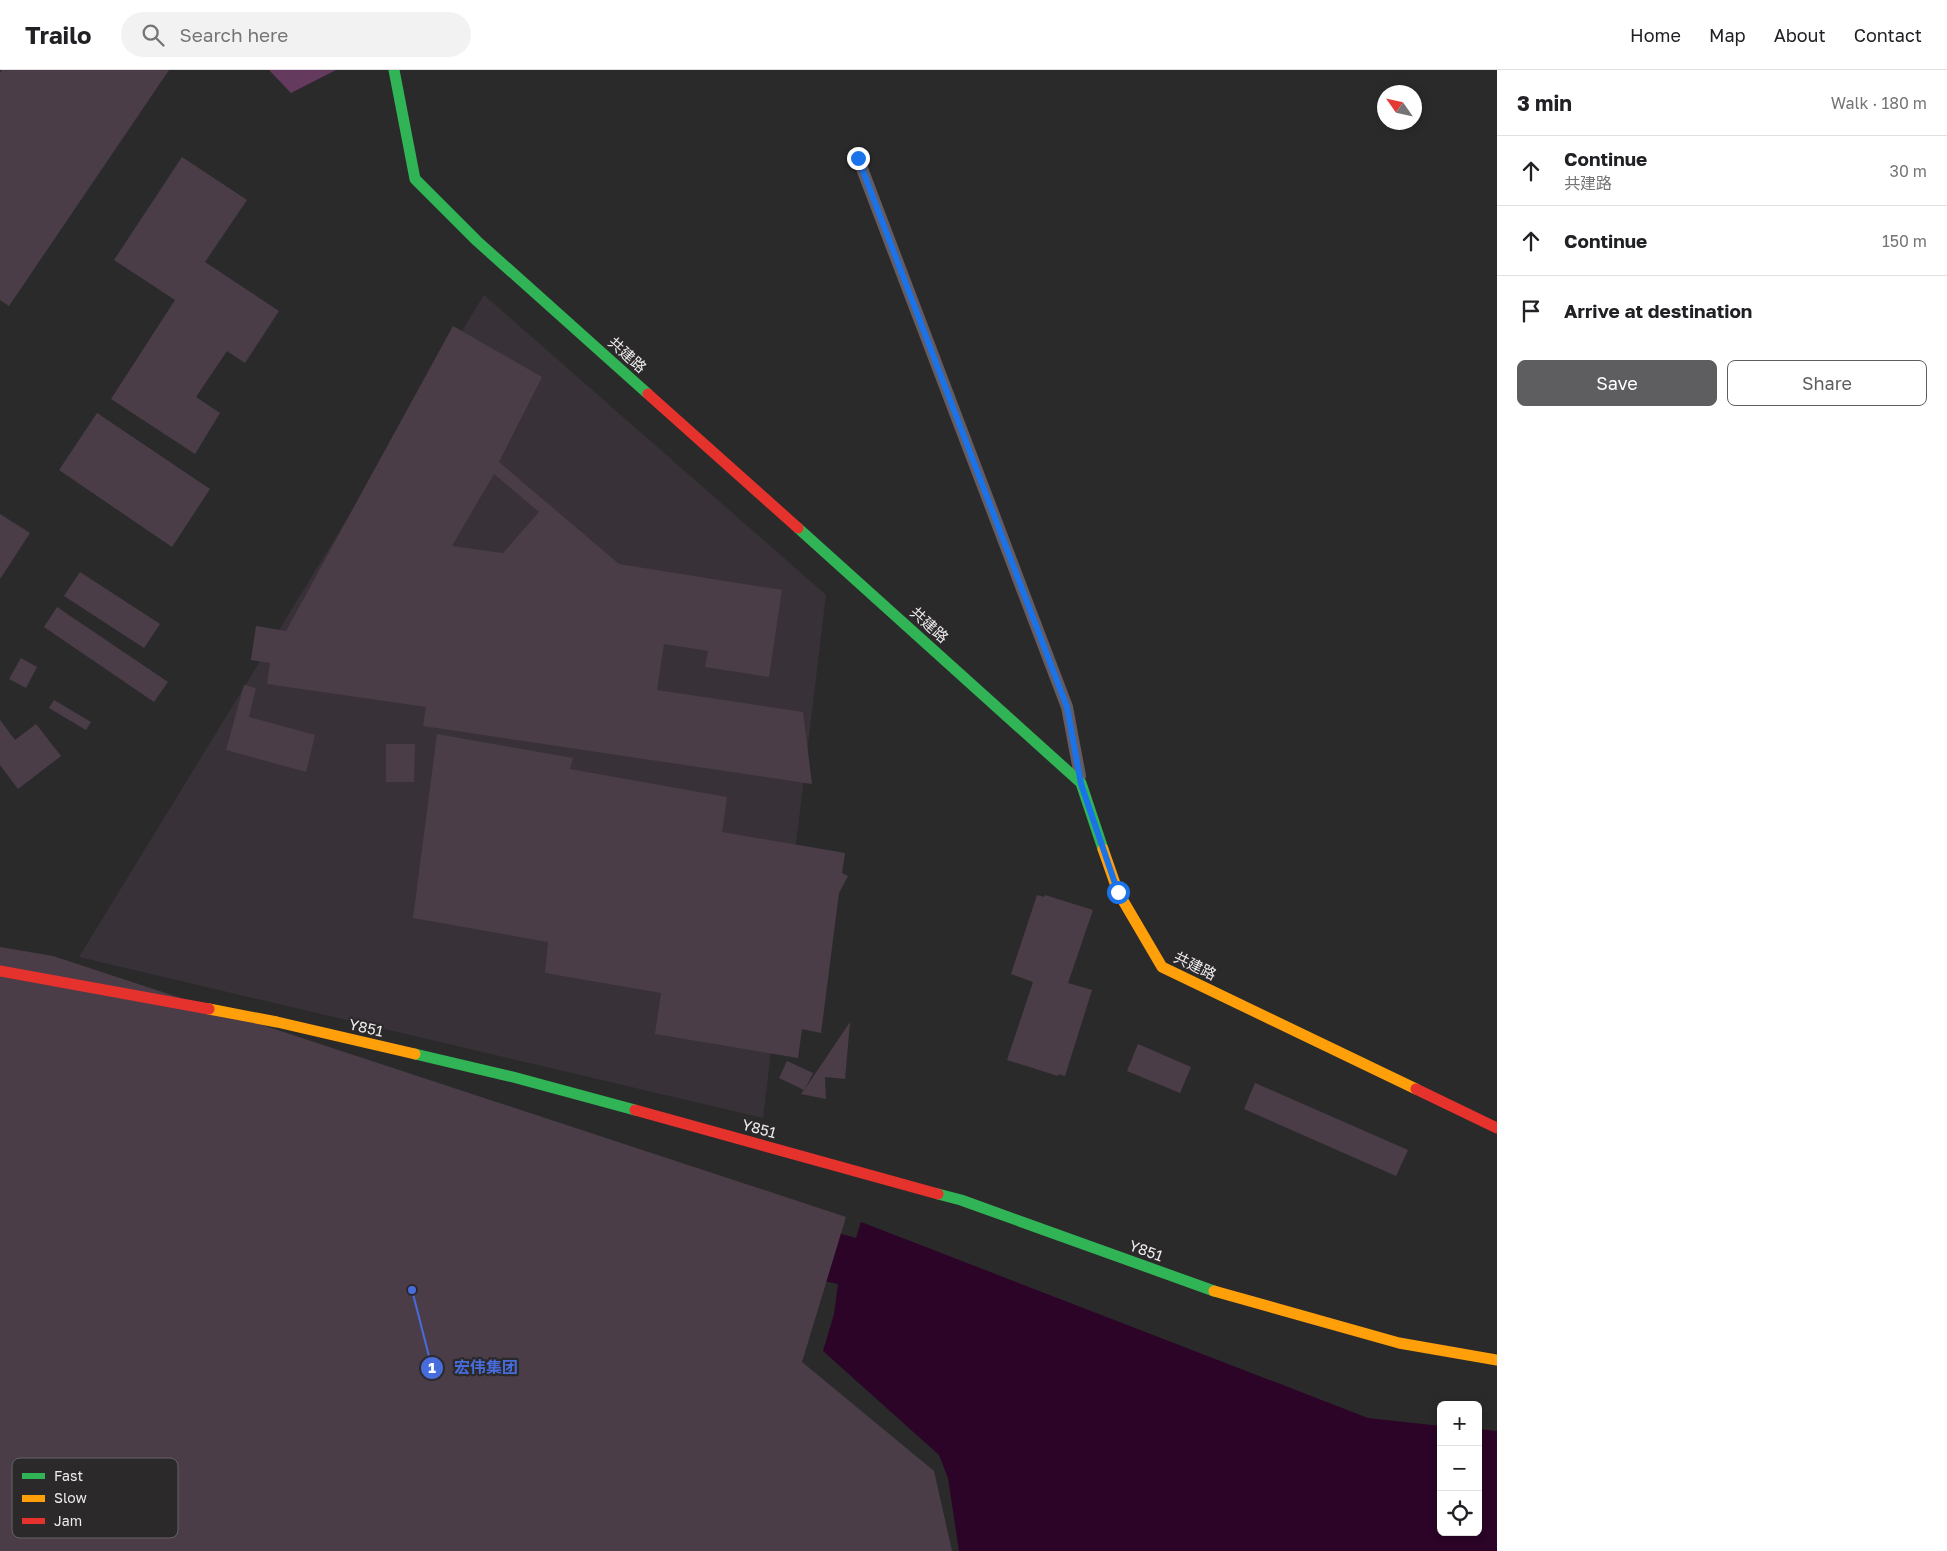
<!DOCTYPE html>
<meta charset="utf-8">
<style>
:root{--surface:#fff;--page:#f2f2f2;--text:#202124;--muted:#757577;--line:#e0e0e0;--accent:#5e5d60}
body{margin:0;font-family:"Golos Text","Noto Sans SC",sans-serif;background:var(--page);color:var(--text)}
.controls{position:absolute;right:15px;bottom:15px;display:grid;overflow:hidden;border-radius:8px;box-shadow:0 2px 8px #0003}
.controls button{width:45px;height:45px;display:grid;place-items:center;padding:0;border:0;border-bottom:1px solid var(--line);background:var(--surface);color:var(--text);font:25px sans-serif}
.compass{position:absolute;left:1377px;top:15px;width:45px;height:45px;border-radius:50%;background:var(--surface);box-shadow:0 2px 8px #0003;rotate:304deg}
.stop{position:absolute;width:15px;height:15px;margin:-11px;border:4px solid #1a73e8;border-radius:50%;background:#fff}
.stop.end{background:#1a73e8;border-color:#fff;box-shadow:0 1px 5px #0008}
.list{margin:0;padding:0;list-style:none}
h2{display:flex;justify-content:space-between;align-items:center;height:65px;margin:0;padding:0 20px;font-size:21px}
h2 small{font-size:16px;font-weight:400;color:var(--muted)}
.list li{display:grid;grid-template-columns:32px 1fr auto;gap:15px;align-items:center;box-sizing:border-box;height:70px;padding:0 20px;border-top:1px solid var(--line)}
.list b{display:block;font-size:19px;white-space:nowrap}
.list p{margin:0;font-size:16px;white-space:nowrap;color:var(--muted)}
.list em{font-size:16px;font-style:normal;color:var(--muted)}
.actions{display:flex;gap:10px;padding:15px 20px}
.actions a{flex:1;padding:11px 0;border:1px solid var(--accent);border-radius:8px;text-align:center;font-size:18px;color:var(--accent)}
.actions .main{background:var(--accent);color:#fff}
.icon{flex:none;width:28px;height:28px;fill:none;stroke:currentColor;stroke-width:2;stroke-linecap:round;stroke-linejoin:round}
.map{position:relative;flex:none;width:1497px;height:1481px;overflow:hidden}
header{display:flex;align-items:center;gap:30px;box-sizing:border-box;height:70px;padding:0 25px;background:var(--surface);border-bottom:1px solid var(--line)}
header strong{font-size:24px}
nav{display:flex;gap:28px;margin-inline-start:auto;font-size:18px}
.search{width:350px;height:45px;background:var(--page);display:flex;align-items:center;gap:12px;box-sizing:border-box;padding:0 18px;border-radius:28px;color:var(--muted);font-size:19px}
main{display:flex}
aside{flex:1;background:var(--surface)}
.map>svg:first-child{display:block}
</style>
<header>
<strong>Trailo</strong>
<div class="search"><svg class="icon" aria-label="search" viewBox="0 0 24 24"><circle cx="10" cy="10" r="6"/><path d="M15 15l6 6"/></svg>Search here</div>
<nav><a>Home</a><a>Map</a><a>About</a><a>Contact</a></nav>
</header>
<main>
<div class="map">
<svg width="1497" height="1481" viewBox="0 0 1497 1481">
<rect width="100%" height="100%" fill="#2b2a2b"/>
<path fill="#383137" d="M484,225L826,525L763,1048L79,887Z"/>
<path fill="#643a5e" d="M269,0H336L291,23Z"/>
<path fill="#2b0427" d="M0,981L618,1102L856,1168L861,1152L1368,1348L1441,1356V1462H1478V1359L1497,1361V1481H959L948,1408L939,1385L823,1281L834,1244L838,1214L415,1128Z"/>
<g fill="#4a3d48" fill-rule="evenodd">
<path d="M2,0H169L9,236L0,230V3Z"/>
<path d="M182,87L247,130L205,192L279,241L245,293L227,281L196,327L220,343L195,384L111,329L175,230L114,190Z"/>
<path d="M453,256L542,307L499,392L619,494L782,520L769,607L705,597L708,581L664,574L657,620L803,642L812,714L423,656L426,637L267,614L270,593L251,590L256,556L286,561ZM494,404L539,442L503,483L452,476Z"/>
<path d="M97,343L210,419L172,477L59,400Z"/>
<path d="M0,444L30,463L0,509Z"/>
<path d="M80,502L160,554L144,578L64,526Z"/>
<path d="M57,537L168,612L154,632L44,557Z"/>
<path d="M21,588L37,597L26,618L9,609Z"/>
<path d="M244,615L256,618L249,647L315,665L306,702L226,680Z"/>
<path d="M54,630L91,652L86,660L49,638Z"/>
<path d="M0,650L15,670L36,654L61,686L18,719L0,695Z"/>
<path d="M437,664L573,688L570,699L727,727L722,762L845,783L842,803L848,806L839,823L821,963L802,959L798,988L655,964L661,923L545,903L548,872L413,848Z"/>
<path d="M386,674H415L414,712H386Z"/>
<path d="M1037,825L1044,827L1045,825L1093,840L1068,913L1092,920L1065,1006L1058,1004V1006L1007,990L1033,912L1011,904Z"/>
<path d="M0,877L53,886L846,1147L802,1292L934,1401L952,1481H0Z"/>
<path d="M850,952L845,1009L825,1007L826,1029L801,1024L804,1020L779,1008L787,991L813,1003L805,1019Z"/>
<path d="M1138,974L1191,997L1180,1023L1127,1001Z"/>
<path d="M1255,1013L1408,1080L1396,1106L1244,1039Z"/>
</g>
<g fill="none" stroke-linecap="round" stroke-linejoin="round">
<path stroke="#655c63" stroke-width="12" d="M858,88L1067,637L1080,706"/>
<g stroke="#30b455" stroke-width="11">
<path d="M394,0L415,109L477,171L648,324"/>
<path d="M798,458L1081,713L1103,779"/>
<path d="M415,984L513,1007L635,1040"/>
<path d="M938,1124L961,1130L1214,1221"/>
</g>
<g stroke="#ff9f0a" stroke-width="11">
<path d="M1103,779L1118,822L1162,897L1416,1019"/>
<path d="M209,939L277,952L415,984"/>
<path d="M1214,1221L1399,1273L1497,1290"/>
</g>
<g stroke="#e5322d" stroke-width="11">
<path d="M648,324L798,458"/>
<path d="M0,901L209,939"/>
<path d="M1416,1019L1497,1058"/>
<path d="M635,1040L938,1124"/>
</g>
</g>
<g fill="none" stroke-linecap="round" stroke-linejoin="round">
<path stroke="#1a73e8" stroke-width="6" d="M858,88L1067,637L1081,714L1118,822"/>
</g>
<g text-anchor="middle" stroke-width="4.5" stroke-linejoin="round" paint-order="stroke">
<g font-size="15" fill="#edebed" stroke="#2c292b">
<text transform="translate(627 285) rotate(42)" y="5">共建路</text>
<text transform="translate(929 555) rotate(42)" y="5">共建路</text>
<text transform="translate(1195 896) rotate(26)" y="5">共建路</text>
<text transform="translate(366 958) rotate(13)" y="5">Y851</text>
<text transform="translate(759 1059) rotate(15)" y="5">Y851</text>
<text transform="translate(1146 1181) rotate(20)" y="5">Y851</text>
</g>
</g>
<rect x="12" y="1388" width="166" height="80" rx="8" fill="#2c292b" stroke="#666365" stroke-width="1"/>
<rect x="22" y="1403" width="23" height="6" fill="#30b455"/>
<rect x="22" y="1425" width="23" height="7" fill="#ff9f0a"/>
<rect x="22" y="1448" width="23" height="6" fill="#e5322d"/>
<g font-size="14" fill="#edebed">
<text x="54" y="1411">Fast</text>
<text x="54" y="1433">Slow</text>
<text x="54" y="1456">Jam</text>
</g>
<path fill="none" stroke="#476ddc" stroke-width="2" d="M412 1220L432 1298"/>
<g fill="#476ddc" stroke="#2c292b" stroke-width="2">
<circle cx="412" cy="1220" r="5"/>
<circle cx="432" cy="1298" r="12"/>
</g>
<g font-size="15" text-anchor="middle" font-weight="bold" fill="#fff">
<text x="432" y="1303">1</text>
</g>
<g font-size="16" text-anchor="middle" font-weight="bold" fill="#476ddc" stroke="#2c292b" stroke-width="4.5" stroke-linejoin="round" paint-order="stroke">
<text x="486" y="1303">宏伟集团</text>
</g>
</svg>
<div class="controls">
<button>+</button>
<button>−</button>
<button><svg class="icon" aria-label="locate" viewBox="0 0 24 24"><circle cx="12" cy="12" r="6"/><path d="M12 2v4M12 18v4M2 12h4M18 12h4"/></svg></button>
</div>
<svg class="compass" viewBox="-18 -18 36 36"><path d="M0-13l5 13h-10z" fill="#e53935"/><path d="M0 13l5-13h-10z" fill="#757577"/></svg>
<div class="stop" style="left:1118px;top:822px"></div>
<div class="stop end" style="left:858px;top:88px"></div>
</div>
<aside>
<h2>3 min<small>Walk · 180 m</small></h2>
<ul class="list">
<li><svg class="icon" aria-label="ahead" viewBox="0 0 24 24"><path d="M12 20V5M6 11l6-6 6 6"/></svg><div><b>Continue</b><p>共建路</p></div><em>30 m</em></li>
<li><svg class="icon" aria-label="ahead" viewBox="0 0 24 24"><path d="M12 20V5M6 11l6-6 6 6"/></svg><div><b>Continue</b></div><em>150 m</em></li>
<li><svg class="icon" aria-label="arrive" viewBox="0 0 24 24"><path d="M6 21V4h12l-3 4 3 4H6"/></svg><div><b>Arrive at destination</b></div></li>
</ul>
<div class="actions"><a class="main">Save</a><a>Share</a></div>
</aside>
</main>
